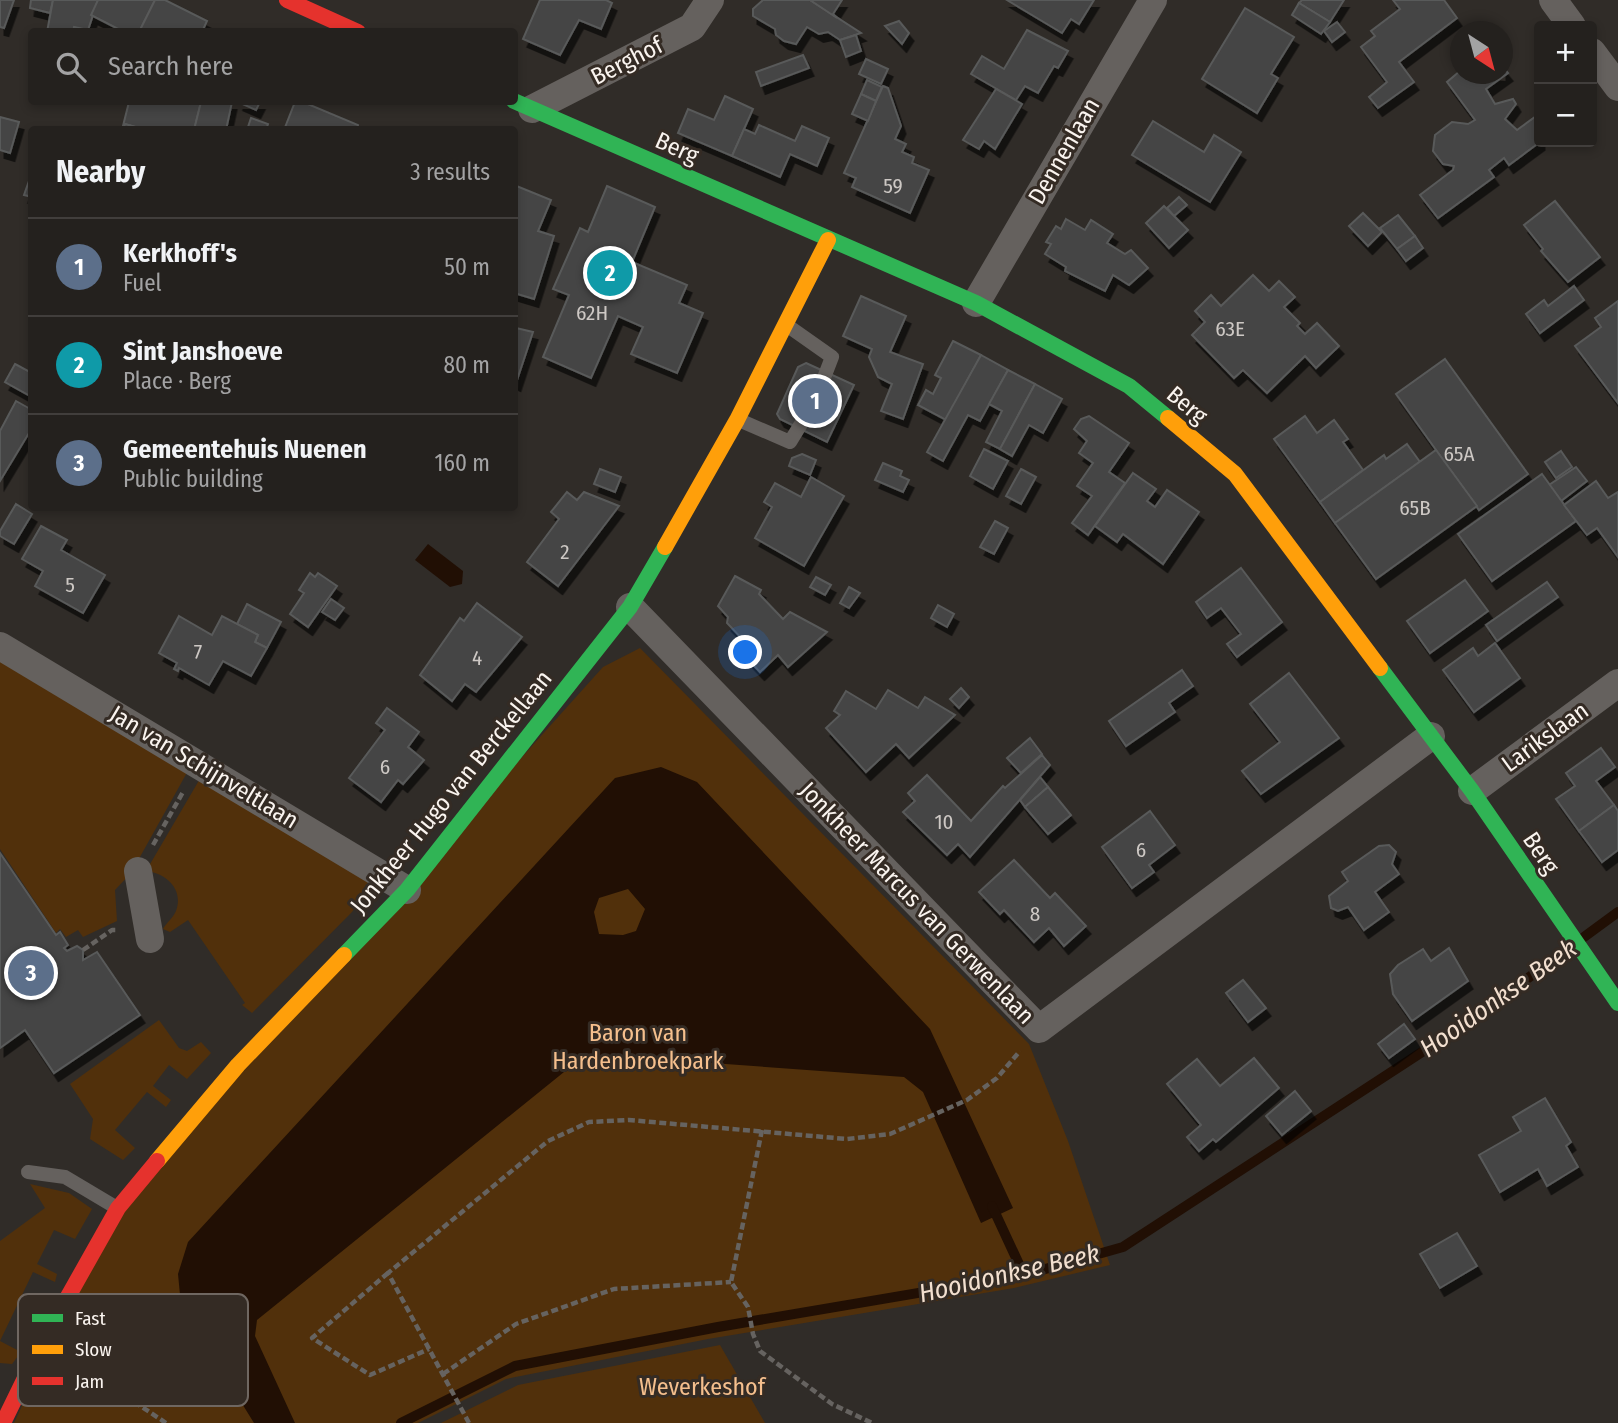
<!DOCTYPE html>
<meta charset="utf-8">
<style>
:root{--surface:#24211e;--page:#2c2927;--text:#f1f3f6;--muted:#a3a3a4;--line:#413e3c;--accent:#b3aea9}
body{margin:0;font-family:"Fira Sans Condensed",sans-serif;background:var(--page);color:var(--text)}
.controls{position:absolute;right:21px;top:21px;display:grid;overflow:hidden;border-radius:7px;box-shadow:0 4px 10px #0003}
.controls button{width:63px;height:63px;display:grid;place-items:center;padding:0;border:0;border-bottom:2px solid var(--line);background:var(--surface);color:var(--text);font:35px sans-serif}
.compass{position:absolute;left:1450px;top:21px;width:63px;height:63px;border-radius:50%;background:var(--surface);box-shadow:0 4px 10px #0003;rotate:144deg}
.you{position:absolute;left:746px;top:653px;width:24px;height:24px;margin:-18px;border:5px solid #fff;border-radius:50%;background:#1a73e8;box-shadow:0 0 0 10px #1a73e833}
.badge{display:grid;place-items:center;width:46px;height:46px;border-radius:50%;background:var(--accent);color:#fff;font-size:23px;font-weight:700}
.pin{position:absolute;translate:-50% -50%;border:4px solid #fff;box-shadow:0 2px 7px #0006}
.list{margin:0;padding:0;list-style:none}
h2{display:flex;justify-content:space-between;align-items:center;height:91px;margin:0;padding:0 28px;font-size:30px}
h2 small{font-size:23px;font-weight:400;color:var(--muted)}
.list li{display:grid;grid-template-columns:46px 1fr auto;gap:21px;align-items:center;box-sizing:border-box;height:98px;padding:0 28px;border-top:2px solid var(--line)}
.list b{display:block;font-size:26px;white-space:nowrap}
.list p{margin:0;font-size:23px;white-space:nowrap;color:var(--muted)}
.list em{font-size:23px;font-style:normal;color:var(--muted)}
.icon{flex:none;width:38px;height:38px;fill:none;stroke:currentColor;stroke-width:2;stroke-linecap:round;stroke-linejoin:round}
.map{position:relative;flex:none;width:1618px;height:1423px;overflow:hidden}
.search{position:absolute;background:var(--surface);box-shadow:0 4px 10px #0003;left:28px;top:28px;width:490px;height:77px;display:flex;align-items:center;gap:18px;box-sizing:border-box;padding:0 24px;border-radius:7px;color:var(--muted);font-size:26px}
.panel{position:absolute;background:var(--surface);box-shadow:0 4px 10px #0003;left:28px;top:126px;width:490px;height:385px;border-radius:7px}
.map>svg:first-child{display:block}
</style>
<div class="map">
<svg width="1618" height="1423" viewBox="0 0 1618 1423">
<defs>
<filter id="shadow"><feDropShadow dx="4.5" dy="8" stdDeviation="0" flood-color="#0009"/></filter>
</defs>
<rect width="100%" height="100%" fill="#302c28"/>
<g fill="#51300b">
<path d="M640,648L1029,1044L1068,1141L1110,1265L1014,1288L708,1339L506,1379L418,1423H14L111,1214L603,667Z"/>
<path d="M0,660L189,769L131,873L115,890L117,921L83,937L78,930L66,937L60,929L56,933L0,849Z"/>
<path d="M201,777L366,874L370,887L352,912L252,1013L242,1005L245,1003L188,920L170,932L163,929C166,923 173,918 176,911C184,889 166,873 146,871Z"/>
<path d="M159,1020L179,1048L187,1051L201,1042L211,1053L187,1079L169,1065L153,1086L171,1100L166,1107L147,1092L115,1130L135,1148L123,1160L90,1139L93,1119L70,1084Z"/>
<path d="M30,1184L69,1193L92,1209L75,1239L54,1230L37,1264L57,1274L55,1282L33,1272L0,1341L21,1352L12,1364L0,1363V1241L45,1208Z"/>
<path d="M720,1345L765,1423H441L518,1385Z"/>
</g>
<g fill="#210f04" fill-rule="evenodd">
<path d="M428,544L463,571L462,584L450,587L415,560Z"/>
<path d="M661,767L697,782L930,1029L1013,1208L981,1223L923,1092L904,1077L614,1056L564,1072L257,1320L255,1336L295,1423H254L181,1305L178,1274L188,1242L615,778ZM628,889L645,909L636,931L623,935L599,934L594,912L599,898Z"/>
</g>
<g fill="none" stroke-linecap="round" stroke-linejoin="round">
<g stroke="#210f04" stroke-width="10">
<path d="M1584,937L1618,912"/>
<path d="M992,1206L1024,1275"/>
<path d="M401,1423L515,1366L718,1327L1024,1275L1123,1247L1465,1024L1572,946"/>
</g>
</g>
<g fill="#454444" stroke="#595a5a" stroke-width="2" filter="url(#shadow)">
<path d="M0,0H14L4,28L0,27Z"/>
<path d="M31,0H53L50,13L30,8Z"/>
<path d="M53,0H98L88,30L74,27L73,32H47Z"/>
<path d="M98,0H155L139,32H124L91,15Z"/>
<path d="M155,0H165L207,21L202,32H139Z"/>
<path d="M540,0H606L612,3L601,29L579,20L560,55L523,39Z"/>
<path d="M782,0H810L861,33L840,40L828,32L819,34L807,27L796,44L784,41L776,35L775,29L753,16V9L763,0Z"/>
<path d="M810,0H842L833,14L837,18Z"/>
<path d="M1007,0H1094L1079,24L1071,19L1062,33Z"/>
<path d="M1302,0H1344L1330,22L1299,3Z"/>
<path d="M1393,0H1444L1457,18L1399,62L1414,82L1378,108L1369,97L1387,82L1361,47L1375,36L1371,31L1400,9Z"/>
<path d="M1299,3L1330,22L1321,34L1292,15Z"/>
<path d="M1245,8L1294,37L1271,74L1278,78L1257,113L1202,79Z"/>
<path d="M899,21L909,33L902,44L885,26Z"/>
<path d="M1337,22L1345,32L1332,42L1324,31Z"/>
<path d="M1027,30L1068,51L1058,68L1054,66L1038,93L1025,86L1016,100L971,74L982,56L1004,69Z"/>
<path d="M856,35L861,51L846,57L840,40Z"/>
<path d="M803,55L809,68L761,86L756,72Z"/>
<path d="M866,59L888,69L881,84L859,74Z"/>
<path d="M1502,66L1508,73L1486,89L1495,104L1513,99L1516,104L1505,119L1517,130L1539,114L1540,142L1509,165L1504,158L1489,170L1494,177L1438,218L1420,195L1453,170L1454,166L1443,164L1433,151L1435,135L1452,122L1468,124L1475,120L1447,82L1460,71L1502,74Z"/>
<path d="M867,80L882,87L876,101L861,94Z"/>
<path d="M883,86L888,88L901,126L895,139L906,144L902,152L914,157L912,163L929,170L910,213L852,187L856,178L844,173Z"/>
<path d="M996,89L1022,104L995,149L984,141L979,149L963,140Z"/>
<path d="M861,94L876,101L868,121L852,114Z"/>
<path d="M725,96L753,109L732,156L678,133L688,109L714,120Z"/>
<path d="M129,102H201L194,130H146L125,124L122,130Z"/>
<path d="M201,102H232L226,130H194Z"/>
<path d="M238,102H260L256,110Z"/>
<path d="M295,102H303L358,125L357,130H284Z"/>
<path d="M0,117L19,122L10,153L0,150Z"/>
<path d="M251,118L268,124L266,130H247Z"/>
<path d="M1153,121L1204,152L1214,135L1241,152L1210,202L1132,155Z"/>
<path d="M125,124L146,130H123Z"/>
<path d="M759,125L795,141L802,126L829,138L817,166L790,154L780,177L732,156L744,129L755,134Z"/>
<path d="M29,181L32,182V197L24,195Z"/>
<path d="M514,185L551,200L538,231L554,236L534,299L514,293Z"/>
<path d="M607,186L655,207L632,262L687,285L679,303L703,313L677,373L631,354L643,327L618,316L591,378L543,357L569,295L553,289L580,228L588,232Z"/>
<path d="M1179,197L1187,205L1174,216L1167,208Z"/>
<path d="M1555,201L1600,257L1568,282L1541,251L1543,249L1524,225Z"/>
<path d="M1164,206L1188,230L1169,248L1146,223Z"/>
<path d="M1363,213L1382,232L1368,246L1349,226Z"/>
<path d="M1398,215L1415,236L1397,249L1380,228Z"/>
<path d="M1066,219L1085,230L1091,220L1113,234L1107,243L1125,254L1131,250L1148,268L1129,285L1113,275L1105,291L1065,271L1066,267L1045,254L1051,244L1046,242L1056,226L1061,229Z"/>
<path d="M1415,236L1423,248L1406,261L1397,249Z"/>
<path d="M1253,275L1269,291L1279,281L1295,297L1284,307L1300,323L1297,326L1305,334L1317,323L1339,346L1316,368L1305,356L1267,393L1243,370L1234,378L1192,335L1205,322L1195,311L1211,295L1221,306Z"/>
<path d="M1574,286L1584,300L1540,333L1526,314L1544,300L1548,306Z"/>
<path d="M861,296L906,316L890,352L923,364L903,419L881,411L892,384L878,377L869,357L872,349L843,336Z"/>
<path d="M1618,301V403L1575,346L1601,327L1595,318Z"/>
<path d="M516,328L533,332L516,383L514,382Z"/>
<path d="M953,341L981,355L946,420L918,405L926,390L933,394L941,378L935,375Z"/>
<path d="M981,355L1008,370L980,421L968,415L943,461L927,452Z"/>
<path d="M1445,359L1528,474L1479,510L1396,394Z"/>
<path d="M806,363L854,385L827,442L780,419L777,414L798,367Z"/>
<path d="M15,364L32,373V397L5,382Z"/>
<path d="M1008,370L1035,384L1000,449L986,442L1002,411L989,404Z"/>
<path d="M1035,384L1062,399L1043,433L1029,425L1012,456L1000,449Z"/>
<path d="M16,401L32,410V428L0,481V431Z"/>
<path d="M1089,416L1129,443L1109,472L1125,483L1088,535L1072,523L1092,496L1077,486L1093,463L1079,453L1087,441L1074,429L1081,419Z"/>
<path d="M1305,416L1317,433L1334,420L1348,439L1343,442L1363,470L1320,502L1274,439Z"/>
<path d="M1407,444L1420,462L1335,523L1320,502L1384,455L1386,459Z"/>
<path d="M984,449L1008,461L993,489L970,476Z"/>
<path d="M1436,450L1477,506L1376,579L1335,523Z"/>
<path d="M1561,451L1572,467L1556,478L1545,462Z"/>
<path d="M802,454L816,460L810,475L789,466L792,458Z"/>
<path d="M883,463L902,471L900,476L909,480L903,492L875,480Z"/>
<path d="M1576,467L1587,481L1561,501L1549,485Z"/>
<path d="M600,469L621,477L615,492L594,484Z"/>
<path d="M1021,469L1036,477L1021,504L1006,496Z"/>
<path d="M1133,473L1156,489L1147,501L1155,507L1167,490L1199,512L1163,564L1123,534L1117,542L1095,526Z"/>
<path d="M1542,474L1576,521L1492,581L1458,534Z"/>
<path d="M811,477L844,496L804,566L755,538L772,507L764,502L775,483L801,497Z"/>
<path d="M1596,481L1608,498L1618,492V557L1597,528L1587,535L1564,505Z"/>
<path d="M567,492L577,500L584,492L619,506L558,586L527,562L559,519L551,512Z"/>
<path d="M16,504L32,514L14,544L0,536V531Z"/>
<path d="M995,521L1008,528L994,554L980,547Z"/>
<path d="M41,526L67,540L61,550L105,575L83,613L35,586L43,571L22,559Z"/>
<path d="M1241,568L1282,622L1237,657L1227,644L1241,634L1221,608L1207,618L1196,602Z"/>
<path d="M310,573L315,577L318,573L337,586L308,627L290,614L304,593L299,590Z"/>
<path d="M735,576L761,590L759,594L783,619L790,612L827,632L788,667L778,655L760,672L741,652L748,645L727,623L728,617L718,606Z"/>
<path d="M816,577L831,585L825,595L810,587Z"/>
<path d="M1465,580L1488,611L1430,653L1407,621Z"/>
<path d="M1547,582L1558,597L1497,641L1486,625Z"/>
<path d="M849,587L860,593L849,608L840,603Z"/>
<path d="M331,599L344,608L335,620L322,612Z"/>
<path d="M477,603L522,637L476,692L465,684L452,701L420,675L460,618L464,621Z"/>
<path d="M247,604L281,622L267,648L255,642L258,635L237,624Z"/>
<path d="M938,605L954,614L947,627L931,618Z"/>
<path d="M179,616L212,635L222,616L258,635L255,642L267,648L251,676L223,661L209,685L179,668L178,671L174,669L177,663L159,653Z"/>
<path d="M1495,643L1520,678L1474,712L1443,670L1473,648L1478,656Z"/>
<path d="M1182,670L1193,686L1169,703L1175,712L1126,746L1109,721Z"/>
<path d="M1289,673L1339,738L1261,794L1242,771L1280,742L1250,704Z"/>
<path d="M961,688L969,697L959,708L950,699Z"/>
<path d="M888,690L918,708L925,697L955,715L909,758L896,744L866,772L826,728L840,715L834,711L846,691L876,709Z"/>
<path d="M387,708L419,732L408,747L424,760L403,784L398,780L381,802L349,778L385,730L376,723Z"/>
<path d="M1030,738L1042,754L1021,773L1007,758Z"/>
<path d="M1601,748L1615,767L1596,781L1614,805L1579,831L1556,799L1575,786L1566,773Z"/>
<path d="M1042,755L1050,765L970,857L958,844L947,855L903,812L915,801L908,793L927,775L971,821L1003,786L1005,788Z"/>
<path d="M1040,777L1048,787L1025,807L1020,800Z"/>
<path d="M1048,787L1071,815L1048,834L1025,807Z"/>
<path d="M1614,805L1618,811V850L1602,862L1579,831Z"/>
<path d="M1150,811L1175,845L1149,865L1154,872L1132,888L1102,847Z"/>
<path d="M1389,845L1396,852L1392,864L1399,874L1375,892L1389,912L1364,930L1348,907L1338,911L1331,908L1329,896L1348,881L1342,872L1379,846Z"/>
<path d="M0,853L56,935L60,932L68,945L64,948L67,951L77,946L83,950V960L97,952L140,1015L54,1073L25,1030L0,1048Z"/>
<path d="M1014,860L1050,898L1055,893L1086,926L1064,946L1049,928L1034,942L1004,910L1000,914L979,892Z"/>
<path d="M1449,948L1468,981L1412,1021L1393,994L1390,974L1398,965L1423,949L1431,961Z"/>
<path d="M1243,980L1266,1008L1248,1022L1226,993Z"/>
<path d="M1404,1024L1415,1039L1389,1058L1378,1044Z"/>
<path d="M1254,1058L1279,1088L1216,1142L1213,1139L1199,1151L1187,1137L1201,1125L1167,1084L1197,1059L1220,1086Z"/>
<path d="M1295,1091L1311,1111L1282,1135L1266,1116Z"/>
<path d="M1545,1098L1571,1142L1566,1146L1578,1167L1547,1186L1538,1169L1500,1192L1479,1155L1521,1131L1513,1117Z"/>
<path d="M1457,1233L1477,1266L1440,1288L1420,1254Z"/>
</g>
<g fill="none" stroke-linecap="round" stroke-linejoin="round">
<g stroke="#666360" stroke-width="4.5" stroke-dasharray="7 3.5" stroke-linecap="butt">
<path d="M153,845L183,792"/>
<path d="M83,950L112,930H118"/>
<path d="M762,1130L731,1282L748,1307L753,1334L760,1351L832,1404L872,1423"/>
<path d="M388,1273L312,1338L370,1375L429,1349"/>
<path d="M73,1361L166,1423"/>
<path d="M443,1374L516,1324L614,1289L731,1282"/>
<path d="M469,1423L388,1273L548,1141L589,1122L629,1120L847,1139L890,1134L967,1100L997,1078L1020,1051"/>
</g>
<g stroke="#65615e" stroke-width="14">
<path d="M739,420L790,442L815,401L832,357L788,326"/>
<path d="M28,1172L65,1177L117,1208"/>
</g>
<g stroke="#65615e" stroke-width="28">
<path d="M1553,0L1572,26"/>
<path d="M1592,52L1618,87"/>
<path d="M532,109L692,27L710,0"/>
<path d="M976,303L1153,0"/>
<path d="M630,607L1039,1029L1431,736"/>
<path d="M0,646L407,890"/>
<path d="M1472,791L1618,683"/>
<path d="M138,871L150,939"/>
</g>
<g stroke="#30b455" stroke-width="16">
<path d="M514,101L976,303L1129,386L1168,418"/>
<path d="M1380,668L1472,791L1618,1003"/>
<path d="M344,955L407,890L630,607L665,547"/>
</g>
<g stroke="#ff9f0a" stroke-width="16">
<path d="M1168,418L1235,474L1380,668"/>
<path d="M665,547L737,420L828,240"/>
<path d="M157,1161L238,1065L344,955"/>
</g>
<g stroke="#e5322d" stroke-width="16">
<path d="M287,0L358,32"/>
<path d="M3,1423L43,1341L118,1208L157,1161"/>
</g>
</g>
<g text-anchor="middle" stroke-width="6" stroke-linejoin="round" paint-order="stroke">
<g font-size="21" fill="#cdc8c4">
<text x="893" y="193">59</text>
<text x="592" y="320">62H</text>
<text x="1230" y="336">63E</text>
<text x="1459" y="461">65A</text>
<text x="1415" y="515">65B</text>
<text x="565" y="559">2</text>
<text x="70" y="592">5</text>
<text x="198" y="659">7</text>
<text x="477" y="665">4</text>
<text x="385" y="774">6</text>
<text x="944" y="829">10</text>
<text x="1141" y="857">6</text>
<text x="1035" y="921">8</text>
</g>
<g font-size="24" fill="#faf4ef" stroke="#342b24">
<text transform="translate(627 61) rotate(-27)" y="8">Berghof</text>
<text transform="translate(677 148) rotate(24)" y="8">Berg</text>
<text transform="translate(1064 151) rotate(-60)" y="8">Dennenlaan</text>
<text transform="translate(1187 405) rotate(40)" y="8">Berg</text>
<text transform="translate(1545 737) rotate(-36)" y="8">Larikslaan</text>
<text transform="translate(204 767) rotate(31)" y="8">Jan van Schijnveltlaan</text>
<text transform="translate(451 792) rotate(-51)" y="8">Jonkheer Hugo van Berckellaan</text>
<text transform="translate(1541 853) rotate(56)" y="8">Berg</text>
<text transform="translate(917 903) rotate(46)" y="8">Jonkheer Marcus van Gerwenlaan</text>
</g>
<g font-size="24" fill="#f5bf8d" stroke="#342b24">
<text x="638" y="1041">Baron van<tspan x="638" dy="28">Hardenbroekpark</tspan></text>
<text x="702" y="1395">Weverkeshof</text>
</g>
<g font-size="26" font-style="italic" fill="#f2dfcf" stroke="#342b24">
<text transform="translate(1498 998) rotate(-35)" y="9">Hooidonkse Beek</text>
<text transform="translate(1009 1273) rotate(-13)" y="9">Hooidonkse Beek</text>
</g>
</g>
<rect x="18" y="1294" width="230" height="112" rx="10" fill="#342b24" stroke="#6f6761" stroke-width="2"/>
<rect x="32" y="1314" width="31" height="8" fill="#30b455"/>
<rect x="32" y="1345" width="31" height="9" fill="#ff9f0a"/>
<rect x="32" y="1377" width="31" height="8" fill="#e5322d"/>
<g font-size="19" fill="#faf4ef">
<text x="75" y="1325">Fast</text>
<text x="75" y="1356">Slow</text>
<text x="75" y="1388">Jam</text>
</g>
</svg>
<div class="controls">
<button>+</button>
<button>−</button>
</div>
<svg class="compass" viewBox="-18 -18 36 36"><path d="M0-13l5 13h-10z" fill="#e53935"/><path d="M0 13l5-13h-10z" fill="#a3a3a4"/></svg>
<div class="you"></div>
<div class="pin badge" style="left:815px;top:401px;background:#5c6f8a">1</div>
<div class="pin badge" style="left:610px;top:273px;background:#0f9aa8">2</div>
<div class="pin badge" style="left:31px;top:973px;background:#5c6f8a">3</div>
<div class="search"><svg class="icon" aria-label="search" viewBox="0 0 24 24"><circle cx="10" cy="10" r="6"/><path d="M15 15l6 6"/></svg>Search here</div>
<section class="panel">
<h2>Nearby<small>3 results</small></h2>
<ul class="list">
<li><span class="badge" style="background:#5c6f8a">1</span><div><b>Kerkhoff's</b><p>Fuel</p></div><em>50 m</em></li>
<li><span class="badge" style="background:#0f9aa8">2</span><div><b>Sint Janshoeve</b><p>Place · Berg</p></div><em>80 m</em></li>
<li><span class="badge" style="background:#5c6f8a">3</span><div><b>Gemeentehuis Nuenen</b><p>Public building</p></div><em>160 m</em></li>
</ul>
</section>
</div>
